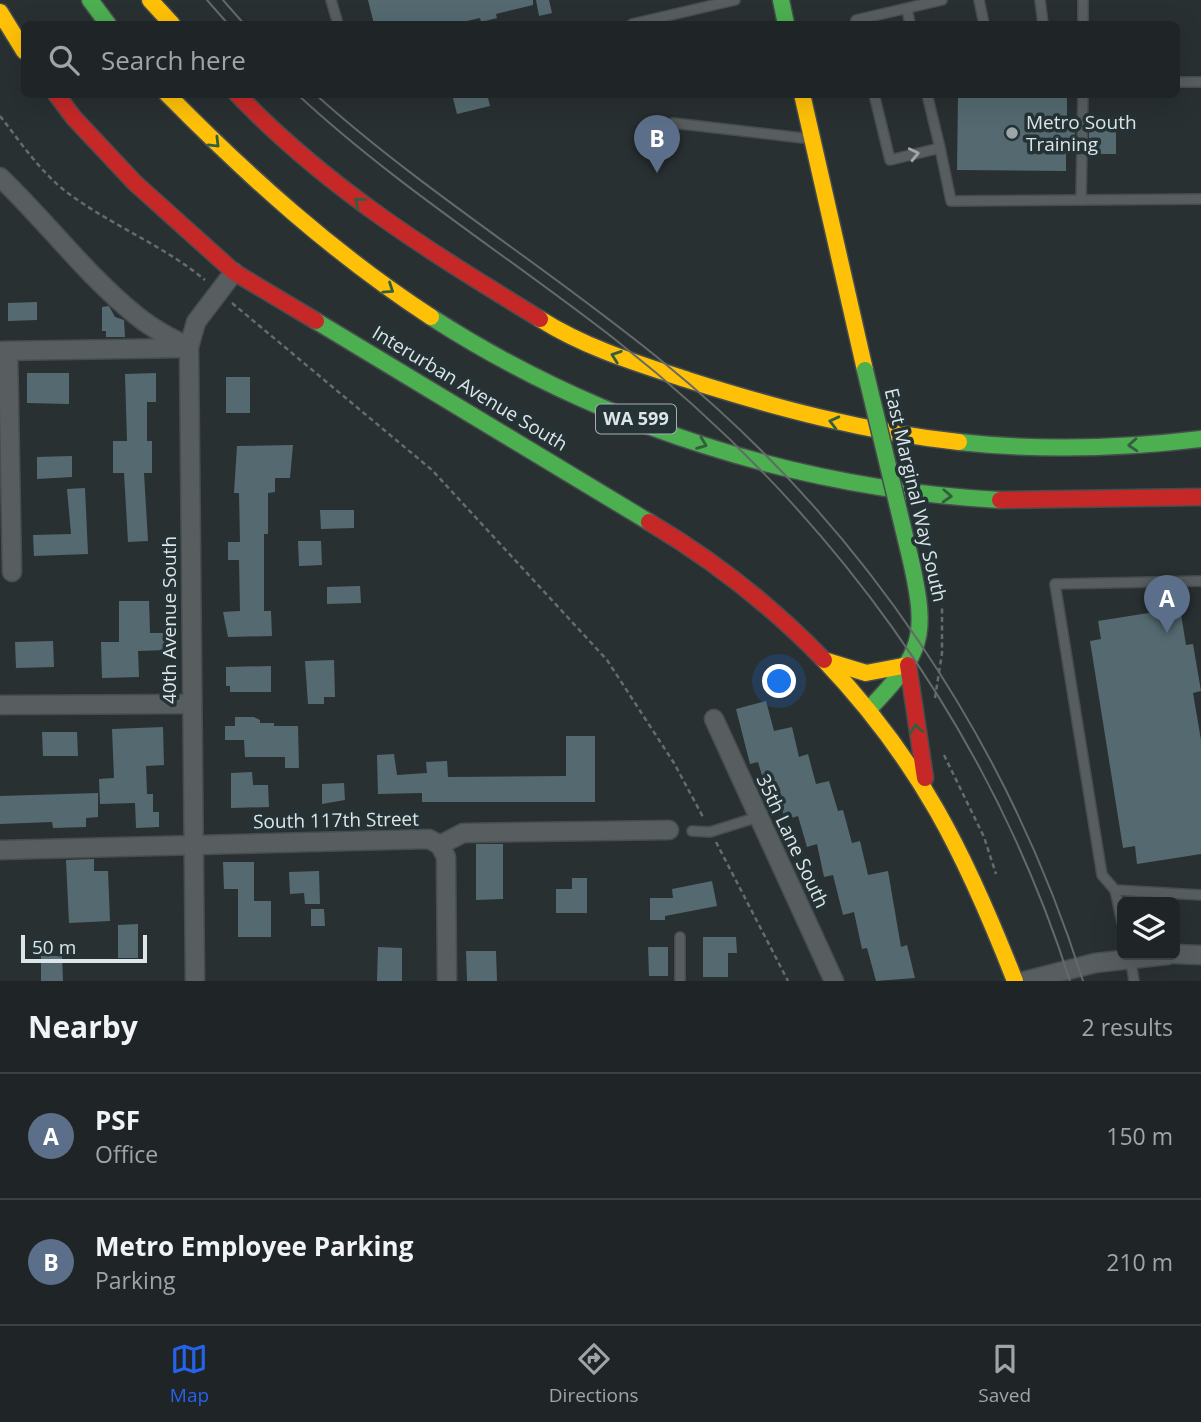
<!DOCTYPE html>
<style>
:root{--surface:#1f2426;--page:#2c3032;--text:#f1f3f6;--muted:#a1a4a7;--line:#3c4143;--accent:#2563eb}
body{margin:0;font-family:"Open Sans",sans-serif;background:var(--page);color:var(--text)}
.controls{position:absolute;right:21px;bottom:21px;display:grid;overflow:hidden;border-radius:10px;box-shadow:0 7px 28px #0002}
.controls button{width:63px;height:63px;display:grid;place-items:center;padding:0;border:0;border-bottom:2px solid var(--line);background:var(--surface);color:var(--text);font:35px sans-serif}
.scale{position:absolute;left:21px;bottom:18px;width:126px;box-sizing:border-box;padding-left:7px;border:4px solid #dce5e7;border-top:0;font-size:19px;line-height:24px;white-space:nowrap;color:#dce5e7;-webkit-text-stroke:5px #253336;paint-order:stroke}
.you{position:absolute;left:780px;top:682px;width:24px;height:24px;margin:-18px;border:5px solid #fff;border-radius:50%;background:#1a73e8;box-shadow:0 0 0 10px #1a73e833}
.badge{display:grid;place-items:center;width:46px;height:46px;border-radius:50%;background:var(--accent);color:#fff;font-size:23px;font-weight:700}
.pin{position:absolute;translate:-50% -58px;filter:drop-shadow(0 2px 4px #0008)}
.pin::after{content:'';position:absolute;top:37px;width:24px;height:21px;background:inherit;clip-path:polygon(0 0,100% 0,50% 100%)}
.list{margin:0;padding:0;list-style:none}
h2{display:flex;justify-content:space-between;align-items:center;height:91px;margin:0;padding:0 28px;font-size:30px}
h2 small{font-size:23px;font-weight:400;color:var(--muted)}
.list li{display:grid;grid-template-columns:46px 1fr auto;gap:21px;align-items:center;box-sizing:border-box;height:126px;padding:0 28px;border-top:2px solid var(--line)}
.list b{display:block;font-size:26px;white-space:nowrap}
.list p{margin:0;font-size:23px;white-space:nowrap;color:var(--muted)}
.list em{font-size:23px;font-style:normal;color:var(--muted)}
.icon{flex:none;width:38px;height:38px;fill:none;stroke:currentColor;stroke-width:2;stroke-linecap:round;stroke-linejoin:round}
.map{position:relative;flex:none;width:1201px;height:981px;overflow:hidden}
.search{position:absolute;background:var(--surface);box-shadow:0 7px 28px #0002;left:21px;right:21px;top:21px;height:77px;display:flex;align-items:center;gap:18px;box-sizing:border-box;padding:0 24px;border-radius:10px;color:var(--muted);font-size:26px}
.sheet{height:343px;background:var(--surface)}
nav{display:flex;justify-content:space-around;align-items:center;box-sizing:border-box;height:98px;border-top:2px solid var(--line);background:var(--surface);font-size:19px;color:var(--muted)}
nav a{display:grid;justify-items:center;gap:4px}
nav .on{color:var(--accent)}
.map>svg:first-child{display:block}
</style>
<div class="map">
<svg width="1201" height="981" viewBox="0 0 1201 981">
<rect width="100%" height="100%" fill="#293032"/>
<g fill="#546a70">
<path d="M368,0H533V5L496,14L497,18L481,22L480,18L453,24H374Z"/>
<path d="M536,0H549L552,13L539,16Z"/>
<path d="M452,94H487L490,106L457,114Z"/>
<path d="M1024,94L1067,96V127H1075V154H1066V171L957,170L958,96Z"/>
<rect x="1089" y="128" width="27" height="26"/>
<path d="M37,302V320L8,321V303Z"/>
<path d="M109,306L115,317L124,320L125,337H106V331H102V307Z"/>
<path d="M27,373H69V404L27,403Z"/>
<path d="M156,373V402H147V441H152V473H144L148,541L128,542L124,473H113V441H127L125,374Z"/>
<rect x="226" y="377" width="24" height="36"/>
<path d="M293,445L290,478H275V492L268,493V534H264V611H271L272,636L228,637L223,612L240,611L239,560H228V542H240L239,493H234L237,446Z"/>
<path d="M72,456V477L37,479V457Z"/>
<path d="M85,488L88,554L34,556L33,535L71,534L67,489Z"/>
<path d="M320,510H354V528L321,529Z"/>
<path d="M298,541H321L322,565L299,566Z"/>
<path d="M360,586L361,603L327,604V587Z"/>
<path d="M119,601H149L150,633H165L166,650L138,651L139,677L102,678L101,642H119Z"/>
<path d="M1180,608L1186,645L1193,644L1201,691L1193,693L1201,740V854L1137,864L1135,846L1123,848L1090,641L1101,639L1098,621Z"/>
<path d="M53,641L54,667L16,668L15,642Z"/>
<path d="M334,660L335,697H324V704H308L305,661Z"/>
<path d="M271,666V692H230V686H226V667Z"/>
<path d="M766,701L774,731L792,727L799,757L808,754L816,784L829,781L838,811L843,810L852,843L860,841L868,875L888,871L901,947L907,945L915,978L876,981L867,948L862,949L854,912L843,915L833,875L824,877L817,844L807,847L798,816L785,820L776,789L767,792L758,762L750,764L736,709Z"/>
<path d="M235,717H254L260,720V723H274V726H298L299,768H285V757H245L244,740H225V726H235Z"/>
<path d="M163,727L164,765L146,766L147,794H153V812H159V827L136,828L135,803L100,804L99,779L114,778L112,729Z"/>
<path d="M42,732H77L78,756H43Z"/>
<path d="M566,736H595V802H422V793L378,794L377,755L394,754L397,775L427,773L426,762L447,761L448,777L566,776Z"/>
<path d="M252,772L253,785H268L269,807L231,808V773Z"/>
<path d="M344,783L345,800L322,804V784Z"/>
<path d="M98,793V817L86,818V827L53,828L52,822L0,824V796Z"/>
<path d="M476,844H503V899L476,900Z"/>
<path d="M94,859V871H108L110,921L69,923L66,860Z"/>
<path d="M223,862H254V901H271V937H238V889H224Z"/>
<path d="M319,871L320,904H305L304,893L290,894L289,872Z"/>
<path d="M572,878H587V913H556V889H572Z"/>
<path d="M712,881L717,906L665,916V920H650V898H673L672,889Z"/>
<path d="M311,909H324L325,926H311Z"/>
<path d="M138,924V958H118V925Z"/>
<path d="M703,937H736L737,953H728V977H703Z"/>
<path d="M378,947L402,948V981H377Z"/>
<path d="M648,947H668V976H649Z"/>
<path d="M466,951H496L497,981H467Z"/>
<path d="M41,956H62L63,981H41Z"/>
</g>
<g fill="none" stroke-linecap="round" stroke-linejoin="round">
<defs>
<g id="lane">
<path d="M331,0L338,24"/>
<path d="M979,0L984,24"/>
<path d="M1040,0L1043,24"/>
<path d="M907,9L910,24"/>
<path d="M632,24L735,0"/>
<path d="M857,24L856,20L942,0"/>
<path d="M1083,24V0"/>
<path d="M1176,82H1201"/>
<path d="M874,94L890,160L940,148L927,94"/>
<path d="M673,123L811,139"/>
<path d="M940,148L951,201L1201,199"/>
<path d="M1081,200L1083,94"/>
<path d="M692,831L710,832L758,817"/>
<path d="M1115,890L1102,875L1055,584L1201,581"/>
<path d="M1122,922L1115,890L1201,895"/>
<path d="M1130,956L1134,981"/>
<path d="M680,981V937"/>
</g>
<g id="street">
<path d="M0,177C47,222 86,275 137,316C153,329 171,338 189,347"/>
<path d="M0,351L185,348"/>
<path d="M8,351L12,572"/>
<path d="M0,705L191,704"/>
<path d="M714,719L834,981"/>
<path d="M440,845L446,857L447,981"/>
<path d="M0,850L429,839L440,845L463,833L669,830"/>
<path d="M1175,954L1201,955"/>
<path d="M195,981L189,347L196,322L234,272"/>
<path d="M1025,981L1095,963L1168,955"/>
</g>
<g id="fast">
<path d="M90,0L108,24"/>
<path d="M781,0L786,24"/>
<path d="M431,317C600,426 800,489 1000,500"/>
<path d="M316,321L649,522"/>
<path d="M959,442C1041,451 1119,449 1201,439"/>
<path d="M869,709C923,653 928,637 911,561"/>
</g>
<g id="slow">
<path d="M150,0L172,24"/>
<path d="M0,12L24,51"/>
<path d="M167,94C249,177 333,253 431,317"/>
<path d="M802,94L865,370"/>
<path d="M540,319C586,348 636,363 688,380C776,408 866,432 959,442"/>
<path d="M824,660C920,761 965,853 1015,981"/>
<path d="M827,661L866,673L908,665"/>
</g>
<g id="jam">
<path d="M56,94L74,118L135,183L234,272L316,321"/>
<path d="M237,94C328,189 429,251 540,319"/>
<path d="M1000,500L1201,497"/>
<path d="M649,522C713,560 772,606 824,660"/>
<path d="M908,665L925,778"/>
</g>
</defs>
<use href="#lane" stroke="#474d4f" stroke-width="12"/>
<use href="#street" stroke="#474d4f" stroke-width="21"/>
<use href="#fast" stroke="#474d4f" stroke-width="19"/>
<use href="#slow" stroke="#474d4f" stroke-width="19"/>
<use href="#jam" stroke="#474d4f" stroke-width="19"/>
<g stroke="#666b6c" stroke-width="2.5" stroke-dasharray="5 3.5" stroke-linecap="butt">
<path d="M0,116C22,144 43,176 72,196C115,227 164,246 205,280"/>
<path d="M232,303L432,470L607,660L674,763L703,817"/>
<path d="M935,698L942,653V608"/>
<path d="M944,755L984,837L996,874"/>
<path d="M716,842L788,981"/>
</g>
<use href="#lane" stroke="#585d5f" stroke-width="9"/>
<use href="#street" stroke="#585d5f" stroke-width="18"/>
<use href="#fast" stroke="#4caf50" stroke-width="16"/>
<use href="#slow" stroke="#ffc107" stroke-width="16"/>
<use href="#jam" stroke="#c62828" stroke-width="16"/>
<g stroke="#64696a" stroke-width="2">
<path d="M207,0L228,24"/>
<path d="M223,0L244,24"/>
<path d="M297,94C396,186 511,258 617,341C828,507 988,724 1070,981"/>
<path d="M315,94C424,192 550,269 663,362C860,522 1007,739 1083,981"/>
</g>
<defs>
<path id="fast-bridge" d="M865,370L911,561"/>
</defs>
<use href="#fast-bridge" stroke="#474d4f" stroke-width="19" stroke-linecap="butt"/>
<use href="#fast-bridge" stroke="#4caf50" stroke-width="16"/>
</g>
<defs><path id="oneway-chevron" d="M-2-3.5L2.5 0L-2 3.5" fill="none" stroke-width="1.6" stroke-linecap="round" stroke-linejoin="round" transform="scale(1.75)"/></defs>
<g stroke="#335e3f">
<use href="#oneway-chevron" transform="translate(215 143) rotate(45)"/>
<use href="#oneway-chevron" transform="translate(359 202) rotate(-141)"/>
<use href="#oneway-chevron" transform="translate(389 289) rotate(34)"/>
<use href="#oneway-chevron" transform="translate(616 356) rotate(-161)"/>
<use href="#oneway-chevron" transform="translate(834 422) rotate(-166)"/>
<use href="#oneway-chevron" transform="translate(702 444) rotate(21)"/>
<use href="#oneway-chevron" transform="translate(1133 445) rotate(176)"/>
<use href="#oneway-chevron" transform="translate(947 496) rotate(3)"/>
<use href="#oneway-chevron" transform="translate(916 729) rotate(-98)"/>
</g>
<use stroke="#a1a8aa" href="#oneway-chevron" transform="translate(914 154) rotate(-13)"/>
<circle fill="#9da6a8" stroke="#253336" stroke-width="2.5" cx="1012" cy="133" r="7"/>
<g text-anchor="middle" stroke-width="7" stroke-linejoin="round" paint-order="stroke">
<rect fill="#253336" stroke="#a5b0b2" stroke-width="2" x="596" y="404.5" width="80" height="29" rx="5"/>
<g font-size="18" font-weight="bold" fill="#dce5e7">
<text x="636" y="425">WA 599</text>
</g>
<g font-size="19" fill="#dce5e7" stroke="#253336" text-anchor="start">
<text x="1026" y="129">Metro South<tspan x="1026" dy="22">Training</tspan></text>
</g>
<g font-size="19" fill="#dce5e7" stroke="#253336">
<text transform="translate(470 388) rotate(31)" y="7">Interurban Avenue South</text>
<text transform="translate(916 495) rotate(77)" y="7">East Marginal Way South</text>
<text transform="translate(169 620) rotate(-90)" y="7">40th Avenue South</text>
<text transform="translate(336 820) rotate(-1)" y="7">South 117th Street</text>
<text transform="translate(793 841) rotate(65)" y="7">35th Lane South</text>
</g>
</g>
</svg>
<div class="controls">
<button><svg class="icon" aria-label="layers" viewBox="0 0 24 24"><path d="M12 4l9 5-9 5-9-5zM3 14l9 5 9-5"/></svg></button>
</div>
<div class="scale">50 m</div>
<div class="you"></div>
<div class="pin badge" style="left:1167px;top:633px;background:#5c6f8a">A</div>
<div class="pin badge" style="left:657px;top:173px;background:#5c6f8a">B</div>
<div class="search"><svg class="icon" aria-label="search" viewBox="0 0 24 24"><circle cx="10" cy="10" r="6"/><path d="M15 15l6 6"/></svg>Search here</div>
</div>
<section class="sheet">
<h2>Nearby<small>2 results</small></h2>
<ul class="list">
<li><span class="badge" style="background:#5c6f8a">A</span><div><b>PSF</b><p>Office</p></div><em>150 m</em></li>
<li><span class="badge" style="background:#5c6f8a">B</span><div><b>Metro Employee Parking</b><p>Parking</p></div><em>210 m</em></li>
</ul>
</section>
<nav>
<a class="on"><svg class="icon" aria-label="map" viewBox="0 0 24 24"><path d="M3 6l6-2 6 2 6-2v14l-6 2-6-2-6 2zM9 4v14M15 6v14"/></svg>Map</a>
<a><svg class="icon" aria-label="directions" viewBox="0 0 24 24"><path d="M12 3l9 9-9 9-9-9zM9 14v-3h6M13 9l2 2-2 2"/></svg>Directions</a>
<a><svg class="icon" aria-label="saved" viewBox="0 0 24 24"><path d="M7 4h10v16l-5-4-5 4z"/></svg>Saved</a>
</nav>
